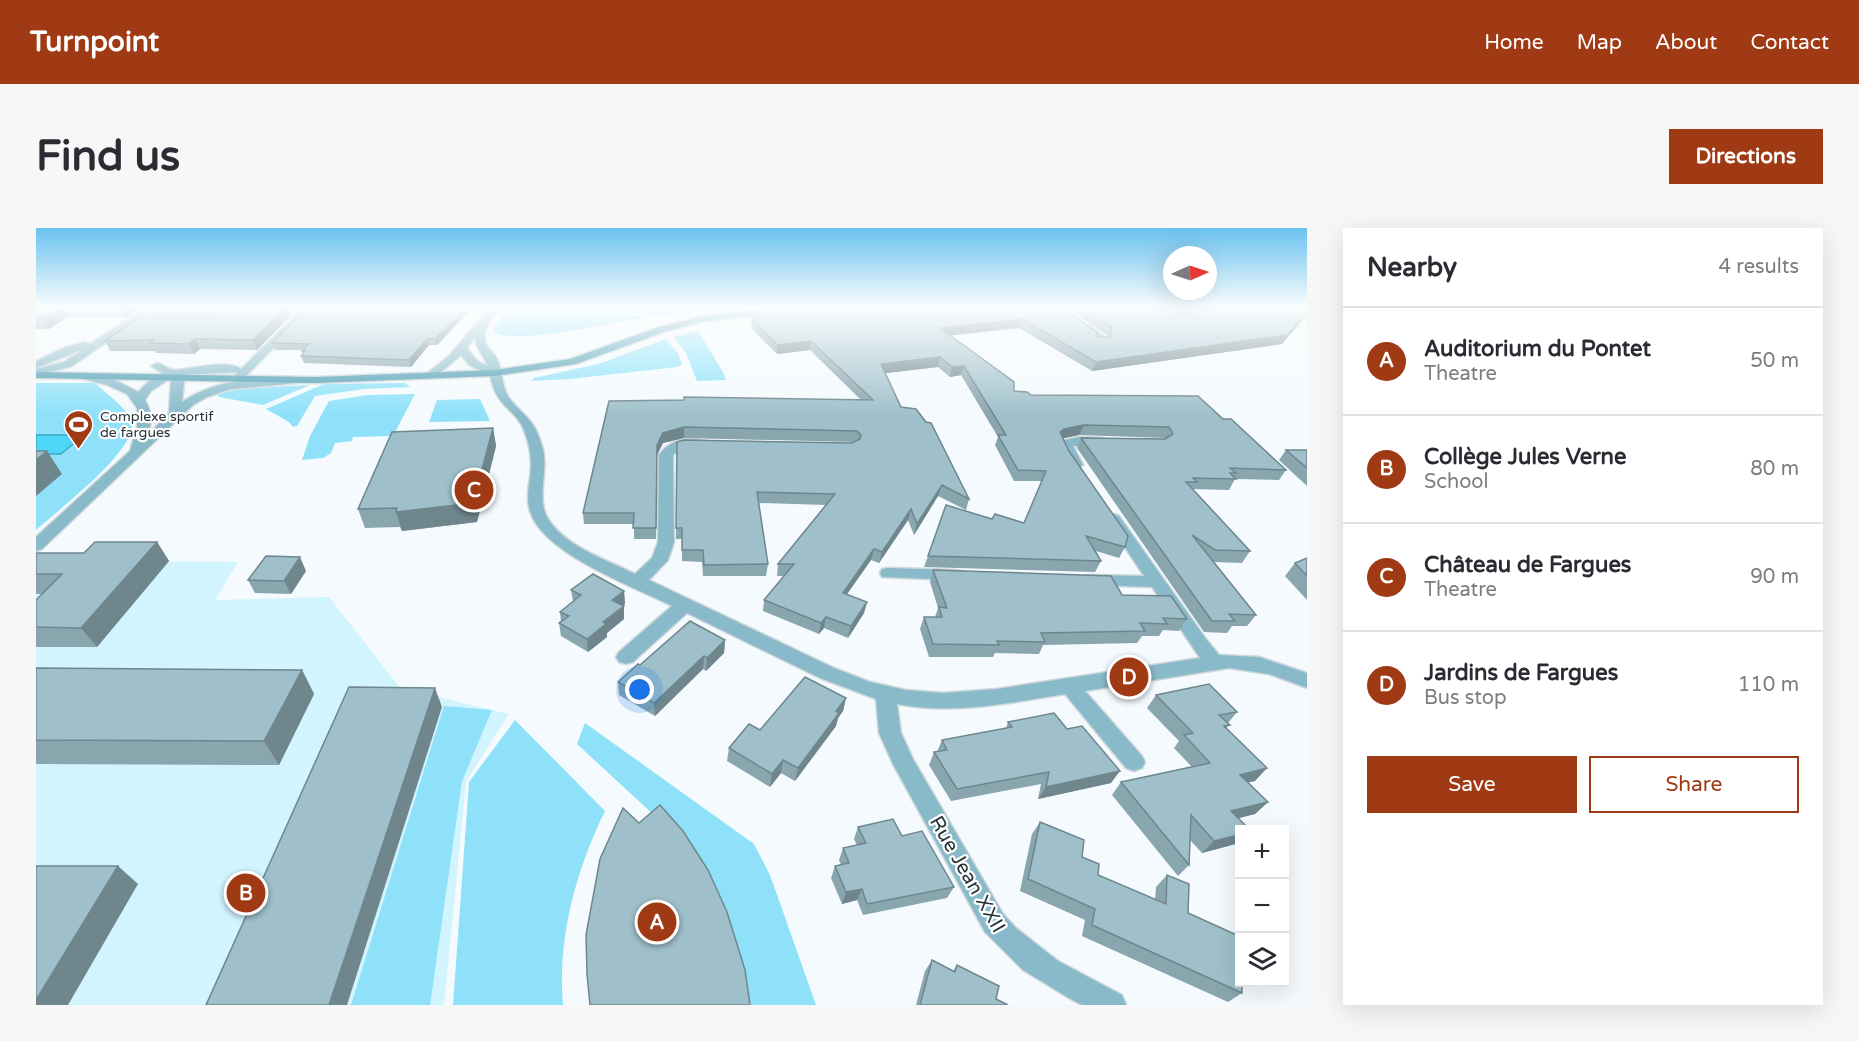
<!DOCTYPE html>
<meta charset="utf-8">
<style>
:root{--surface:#fff;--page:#f7f7f7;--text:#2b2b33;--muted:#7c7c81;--line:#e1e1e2;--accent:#a03a15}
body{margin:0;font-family:"Varela Round",sans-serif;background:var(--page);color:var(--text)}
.controls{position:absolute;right:18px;bottom:18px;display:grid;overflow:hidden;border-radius:0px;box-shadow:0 6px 24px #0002}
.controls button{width:54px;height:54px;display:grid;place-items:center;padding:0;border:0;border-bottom:2px solid var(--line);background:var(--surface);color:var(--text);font:30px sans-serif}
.compass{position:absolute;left:1127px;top:18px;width:54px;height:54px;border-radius:50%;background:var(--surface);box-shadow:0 6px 24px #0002;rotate:87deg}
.you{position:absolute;left:604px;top:462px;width:21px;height:21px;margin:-15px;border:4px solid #fff;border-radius:50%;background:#1a73e8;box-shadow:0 0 0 9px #1a73e833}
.badge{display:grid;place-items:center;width:39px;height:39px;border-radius:50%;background:var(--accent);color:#fff;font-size:20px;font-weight:700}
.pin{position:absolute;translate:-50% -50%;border:3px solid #fff;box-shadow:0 2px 6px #0006}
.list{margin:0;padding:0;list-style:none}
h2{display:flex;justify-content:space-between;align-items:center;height:78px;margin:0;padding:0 24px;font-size:26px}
h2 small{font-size:20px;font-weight:400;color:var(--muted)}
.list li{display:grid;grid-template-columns:39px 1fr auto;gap:18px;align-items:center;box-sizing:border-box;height:108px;padding:0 24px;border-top:2px solid var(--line)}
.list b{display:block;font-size:22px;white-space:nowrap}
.list p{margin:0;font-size:20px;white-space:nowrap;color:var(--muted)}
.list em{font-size:20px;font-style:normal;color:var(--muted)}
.actions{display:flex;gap:12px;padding:18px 24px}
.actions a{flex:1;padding:14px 0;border:2px solid var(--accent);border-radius:0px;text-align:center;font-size:21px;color:var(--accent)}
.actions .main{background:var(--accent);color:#fff}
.icon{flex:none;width:33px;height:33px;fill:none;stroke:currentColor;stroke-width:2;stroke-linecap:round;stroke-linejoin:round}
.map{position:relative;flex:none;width:1271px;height:777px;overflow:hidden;border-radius:0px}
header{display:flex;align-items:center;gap:36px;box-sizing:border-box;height:84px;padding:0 30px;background:var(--accent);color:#fff}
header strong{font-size:28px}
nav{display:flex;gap:33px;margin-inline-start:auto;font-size:21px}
.intro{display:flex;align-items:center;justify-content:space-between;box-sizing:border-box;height:144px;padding:0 36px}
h1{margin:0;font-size:42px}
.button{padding:15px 27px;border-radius:0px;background:var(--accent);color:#fff;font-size:21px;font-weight:700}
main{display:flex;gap:36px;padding:0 36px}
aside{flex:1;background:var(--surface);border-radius:0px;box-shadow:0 6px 24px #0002}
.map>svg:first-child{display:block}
</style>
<header>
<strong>Turnpoint</strong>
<nav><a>Home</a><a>Map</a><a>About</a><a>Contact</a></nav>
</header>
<div class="intro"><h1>Find us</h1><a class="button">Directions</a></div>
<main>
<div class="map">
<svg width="1271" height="777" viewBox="0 0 1271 777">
<rect width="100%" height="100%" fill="#f4fafd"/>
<path fill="#d1f4fe" d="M72,333L202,334L179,372L293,369L364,460L473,486L430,554L408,777H0V345Z"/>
<g fill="#8ee1f9">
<path d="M488,79H544L592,85L606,90C579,94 473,119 457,103L467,87Z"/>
<path d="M564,79H658L660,84L624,88Z"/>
<path d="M662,103L687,144L690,152L661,153L650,125L638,109Z"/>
<path d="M630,111L642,126L646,136L641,139L534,151L495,153L498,150L562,136Z"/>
<path d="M0,155H59C68,164 94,182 96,195C101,222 21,283 0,302Z"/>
<path d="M369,155L374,159L328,161L279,168L261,198L257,199L253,194L230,181L288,156Z"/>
<path d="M274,157L227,177L183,169L181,166L202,161Z"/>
<path d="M379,166L357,208L317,209L316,213L299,215L295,225L287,230L266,232L274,208L293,173L332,167Z"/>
<path d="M444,171L454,193L393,194L401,172Z"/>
<path d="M408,478L456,482L426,553L394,777H315Z"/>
<path d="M479,492L569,583C540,642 521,711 527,777H417L433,554Z"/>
<path d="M549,495L718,616L734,647L780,777H715L691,697L619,588L541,516Z"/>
</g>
<path fill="#4ed6f9" stroke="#42a6bf" stroke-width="1.5" d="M0,207H48L25,226H0Z"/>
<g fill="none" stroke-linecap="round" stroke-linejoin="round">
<defs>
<g id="street">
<path d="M110,79H122L36,138L0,148V141L28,134L48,121L0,140V133L30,119L49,114L54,116Z"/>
<path d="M267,79H278L207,151H199L197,149L202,144L145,147L148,155L146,174C179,151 218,151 257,150L263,153L261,155L195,161L171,169L157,177L6,321L0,323V309L94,223L101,199V180L91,166L71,157L40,149V145L79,152L102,164L116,150L126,145L115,138L121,135C127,136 133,142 139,142C155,141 192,131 205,141ZM135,150L133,185L112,207C116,194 116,184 109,172L115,163Z"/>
<path d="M454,79H464C456,89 445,102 450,116C452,121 458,125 461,131C467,143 465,158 473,170C489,190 498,190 506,218C514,242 498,272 514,294C533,320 571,332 599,346L616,330L622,314L623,227C634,211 652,209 670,213L672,216L670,219L645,220L637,227L638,314L632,332L613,352L798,440L834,454L870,462L907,465L961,461L1164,430L1116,359L1054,357L1048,356L1045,352L1048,348L1054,347L1108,348L1070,291L1078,286L1083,288L1170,411L1183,427L1223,429L1271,445V460L1233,446L1193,440L1049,463L1106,528L1109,534L1106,540L1098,543L1090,540L1029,466C974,475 917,487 861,476L865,505L877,531L967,686L980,700L1022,733L1086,767L1090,777H1046L1033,770L987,742L949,704L857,536L843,505L840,471L784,450L651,385L597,434L590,436L583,434L580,429L583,424L636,378C597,358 507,326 494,283C489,268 495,252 495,237C495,226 493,216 489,205C482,181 460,181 454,147L433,137L425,127L399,149H391L389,147L413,128ZM439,109L440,116L452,138L441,133L431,120Z"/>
<path d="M1028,79H1038L1035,86L1070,109L1071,111L1068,117H1060V112L1027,89Z"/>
<path d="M1043,209L1067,210L1074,214L1067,218H1037L1047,237L1040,241L1035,240L1022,216L1024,213Z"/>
<path d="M852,340L919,342L925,343L927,347L925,351L919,352L846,349L844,345L846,341Z"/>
</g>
<path id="secondary" d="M742,79H774L769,82L666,94L628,104L540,136L458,148L280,155L0,150V144L280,149L458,142L534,131L620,100L666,88Z"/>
</defs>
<use href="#street" stroke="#cfd7da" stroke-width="3"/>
<use href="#secondary" stroke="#cfd7da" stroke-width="3"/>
<use href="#street" fill="#89bac9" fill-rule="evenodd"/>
<use href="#secondary" fill="#4a9bb1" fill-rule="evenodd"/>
</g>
<g fill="#89a5ae">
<path d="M0,79H106L91,89H32L13,101H0Z"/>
<path d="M111,79H253L255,87L221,122L164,121L158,126L120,125L119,123H74L69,113L177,90L115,87Z"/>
<path d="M437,79L401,117H393L375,139L268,135L265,128L267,126L266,123L267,122H239L236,115L296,82Z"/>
<path d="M1039,79H1271L1246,116L1056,143L983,100L915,107L978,163L995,167L1187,191L1250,242L1243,252L1199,251L1193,262L1157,261L1214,323L1206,335L1177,334L1220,387L1211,398H1196L1191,405L1168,404L1041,220L1045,210L1129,211L1128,210L1043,207L1027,210L1033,223L1089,319L1083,330L1060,323L1065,333L1059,344L888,339L892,328L956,291L988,295L1006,253H978L959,217L962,209L925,147L914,149L902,139L849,145L865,179L933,271L930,282L902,268L878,307L872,292L843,335L835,332L811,366L831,374L828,385L812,410L788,400L783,406L727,383L728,372L748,348H741L742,336L791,277L722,275L732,336L730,348H667L666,334L646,333V311H640L641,214L816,215L818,214L648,210L627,215L621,227L620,311H598V296H548L547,285L573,173L824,171L774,122L741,126L715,100L716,91H719L720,84L1029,82L1062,109H1072V108L1038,85Z"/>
<path d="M457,200L460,218L441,294L366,303L364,299L329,300L322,281Z"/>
<path d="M1250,222H1271V258L1243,232Z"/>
<path d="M121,314L133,333L61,419H0V372L7,366H0V325H48Z"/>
<path d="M1271,330V372L1249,348L1259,335Z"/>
<path d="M897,342L1086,367L1151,391L1143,403L1127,402L1123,408H1106L1101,415L1007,417L1003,426L959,425L957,429H893L884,401L888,389H899L902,380L894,354Z"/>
<path d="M270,343L255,366L219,365L212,352Z"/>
<path d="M535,362L588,363L589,376L587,377L588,378V391L571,405V409L552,424L525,408L523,395L525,394L524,384L537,373Z"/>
<path d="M689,412L688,425L670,443L667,441L619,488L583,467L582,454L604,437Z"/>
<path d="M0,440L266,442L278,466L243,537L0,536Z"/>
<path d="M1120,467L1201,484L1192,495L1191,501L1219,553L1212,554L1232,574L1219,586L1202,590L1203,615L1166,625L1154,612L1153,637L1142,648L1076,567L1085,554L1156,539L1138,520L1143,513L1111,480Z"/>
<path d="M810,470L807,483L802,490L800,498L759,553L745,545L734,559L691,533L693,520L724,502Z"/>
<path d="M972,494L1075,555L1002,571L1005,556L915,573L893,537L898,524H901L906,512L970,500Z"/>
<path d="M1004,594L1046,629L1062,647L1119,672L1120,659L1131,647L1152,685L1206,765L1192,774L1046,708L1049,692L984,663L996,606Z"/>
<path d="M822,599L866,608L918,659L911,670L827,687L821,672L806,676L795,650L799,638L805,637L803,632L807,620L821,617L818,611Z"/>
<path d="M896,732L917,743L921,737L960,771L972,777H880L889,743Z"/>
</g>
<g fill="#6f868d">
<path d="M86,79H106L91,89Z"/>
<path d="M250,79H253L255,87L221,122L217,112Z"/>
<path d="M430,79H437L401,117L399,111Z"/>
<path d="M27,80L32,89L13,101L8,91Z"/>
<path d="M1271,85V87L1246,116L1056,143L1060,134Z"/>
<path d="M986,91L983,100L902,109L904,100Z"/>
<path d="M392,110L393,117L375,139L373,132Z"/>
<path d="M159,111L164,121L158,126L153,116Z"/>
<path d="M775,113L774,122L741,126V117Z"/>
<path d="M904,129L902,139L843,146L845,136Z"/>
<path d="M928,138L925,147L914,149L916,139Z"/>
<path d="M1048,197L1043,207L1024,211V204L1028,201Z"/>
<path d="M648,199V210L627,215L621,227L620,311L621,217L627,205Z"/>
<path d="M457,200L460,218L441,294L366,303L360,284Z"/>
<path d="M11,223L26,246L0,268V232Z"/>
<path d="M906,257L902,268L878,307L881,296Z"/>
<path d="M875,281L872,292L843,335L846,324Z"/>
<path d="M121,314L133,333L61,419L45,400Z"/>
<path d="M838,321L835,332L804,376L807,365Z"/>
<path d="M264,329L270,343L255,366L248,353Z"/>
<path d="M588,363L589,376L577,385L576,372Z"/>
<path d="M831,374L828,385L812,410L815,398Z"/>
<path d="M588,378V391L571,405V409L552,424L551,411L567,394Z"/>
<path d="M790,389L788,400L783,406L785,395Z"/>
<path d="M689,412L688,425L670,443L671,430Z"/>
<path d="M668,428L667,441L619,488L618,475Z"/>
<path d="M266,442L278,466L243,537L228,513Z"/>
<path d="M399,460L406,479L311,777H293Z"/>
<path d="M810,470L807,483L802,490L800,498L759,553L762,540L800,483Z"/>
<path d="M747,532L745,545L734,559L736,546Z"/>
<path d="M1231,540L1219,553L1192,559L1204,547Z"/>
<path d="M1084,543L1075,555L1002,571L1010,559Z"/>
<path d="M1232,574L1219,586L1183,595L1195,583Z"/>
<path d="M1203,607V615L1166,625L1178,613Z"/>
<path d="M82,638L102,656L32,777H0V772Z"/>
<path d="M826,661L821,672L806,676L810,664Z"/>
</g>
<g fill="#9fc0ca" stroke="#6f868d" stroke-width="1.5">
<path d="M0,79H86L27,80L8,91H0Z"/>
<path d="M154,79H250L217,112L159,111L153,116L115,115L118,112L69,113L105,88L176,90L183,86L176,80Z"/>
<path d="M298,79H430L399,111L392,110L373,132L265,128L269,123H266L273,116L236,115L270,81L296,82Z"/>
<path d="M748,79H1029V82L1061,104L1062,109H1074L1076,99L1045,79H1271V85L1251,107L1060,134L986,91L904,100L978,154V163L991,164L995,167L1162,168L1187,191H1195L1250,242L1194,240L1200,245H1194L1200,251L1157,250L1161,254H1150L1214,323L1179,322L1156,307L1220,387L1193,386L1199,393H1176L1045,210L1129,211L1137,206L1133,199L1048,197L1028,201L1024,204L1033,223L1092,308L1089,319L1050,308L1065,333L892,328L910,277L956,291L959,286L988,295L1010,243L982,242L962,207H970L928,138L916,139L904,129L845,136L865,179L880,181L890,194L895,195L933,271L906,257L881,296L875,281L846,324L838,321L807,365L831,374L815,398L790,389L785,395L728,372L758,336H742L799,266L721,264L732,336L668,337L667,322H646V300H640L641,214L648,212L816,215L824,211L825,207L821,203L648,199L627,205L621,217L620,300H597L598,285H547L573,173L648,172V169L837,172L775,113L741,117L716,91L726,90L720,84Z"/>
<path d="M457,200L437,275L360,284L361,280L322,281L356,204Z"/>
<path d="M1250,222H1271V240Z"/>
<path d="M0,223H11L0,232Z"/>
<path d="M59,314H121L45,400L0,399V372L26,346H0V325H48Z"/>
<path d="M230,328L264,329L248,353L212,352Z"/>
<path d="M1271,330V348L1259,335Z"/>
<path d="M897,342L1075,348L1086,367L1135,368L1151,391L1127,390L1131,396L1104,395L1109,403L1005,405L1009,414L961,413L963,417L897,416L888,389H906L903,379L911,380Z"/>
<path d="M557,346L588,363L576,372L588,378L567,394L570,396L551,411L523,395L533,388L524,384L545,367L535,362Z"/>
<path d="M654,393L689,412L671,430L668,428L618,475L582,454L602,436L604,437Z"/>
<path d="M0,440L266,442L228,513L0,512Z"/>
<path d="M769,449L810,470L800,483L803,485L762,540L747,532L736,546L693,520L713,496L724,502Z"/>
<path d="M1173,456L1201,484L1183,487L1194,497L1188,498L1231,540L1204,547L1232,574L1195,583L1214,602H1203V607L1178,613L1155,587L1153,637L1085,554L1174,535L1148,507L1157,505L1120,467Z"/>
<path d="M313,459L399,460L293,777H170Z"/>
<path d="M1018,485L1031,501L1046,498L1084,543L1010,559L1013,544L921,561L898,524L911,522L906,512L976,499L972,494Z"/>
<path d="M624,577L647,603L672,642L691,684L709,742L714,777H554L551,746L550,707L564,631L587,580L603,595Z"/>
<path d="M857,591L866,608L886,603L918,659L831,676L826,661L810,664L799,638L813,635L807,620L830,615L822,599Z"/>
<path d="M1004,594L1048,612L1046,629L1063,636L1062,647L1130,676L1131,647L1153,656L1152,685L1203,708V754H1206V765L1056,697L1059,681L992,651Z"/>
<path d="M0,638H82L0,772Z"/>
<path d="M896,732L919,744L921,737L963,758L960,771L972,777H884Z"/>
</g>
<linearGradient id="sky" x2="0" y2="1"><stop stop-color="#6ac2ef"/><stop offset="0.42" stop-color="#fafdfe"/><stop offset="1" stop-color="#fafdfe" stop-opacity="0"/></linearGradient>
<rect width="1271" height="188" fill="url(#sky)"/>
<defs>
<symbol id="stadium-pin" viewBox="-11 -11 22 30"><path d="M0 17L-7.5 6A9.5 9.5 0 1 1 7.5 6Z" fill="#a03a15" stroke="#fff"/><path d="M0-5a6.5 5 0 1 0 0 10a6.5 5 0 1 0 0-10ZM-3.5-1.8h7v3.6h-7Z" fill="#fff"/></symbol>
</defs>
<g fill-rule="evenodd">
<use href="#stadium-pin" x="26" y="180" width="33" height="45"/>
</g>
<g text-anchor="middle" stroke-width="4.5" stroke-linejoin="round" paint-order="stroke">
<g font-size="14" fill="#273539" stroke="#fff" text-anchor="start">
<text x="64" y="193">Complexe sportif<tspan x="64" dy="16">de fargues</tspan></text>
</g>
<g font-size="20" fill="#273539" stroke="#fff">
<text transform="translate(932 646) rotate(60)" y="7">Rue Jean XXII</text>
</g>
</g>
</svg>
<div class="controls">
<button>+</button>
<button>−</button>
<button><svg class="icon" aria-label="layers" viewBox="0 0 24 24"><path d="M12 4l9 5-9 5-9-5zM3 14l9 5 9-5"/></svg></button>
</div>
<svg class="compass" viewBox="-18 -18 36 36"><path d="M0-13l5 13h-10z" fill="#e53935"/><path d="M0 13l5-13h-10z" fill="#7c7c81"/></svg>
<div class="you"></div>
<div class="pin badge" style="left:621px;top:694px">A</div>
<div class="pin badge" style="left:210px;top:665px">B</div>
<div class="pin badge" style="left:438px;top:262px">C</div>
<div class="pin badge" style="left:1093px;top:449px">D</div>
</div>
<aside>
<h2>Nearby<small>4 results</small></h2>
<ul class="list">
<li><span class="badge">A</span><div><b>Auditorium du Pontet</b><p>Theatre</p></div><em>50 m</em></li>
<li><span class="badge">B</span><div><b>Collège Jules Verne</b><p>School</p></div><em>80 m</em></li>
<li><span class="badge">C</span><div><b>Château de Fargues</b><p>Theatre</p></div><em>90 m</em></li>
<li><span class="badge">D</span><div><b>Jardins de Fargues</b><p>Bus stop</p></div><em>110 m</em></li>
</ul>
<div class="actions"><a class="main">Save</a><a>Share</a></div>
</aside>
</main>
